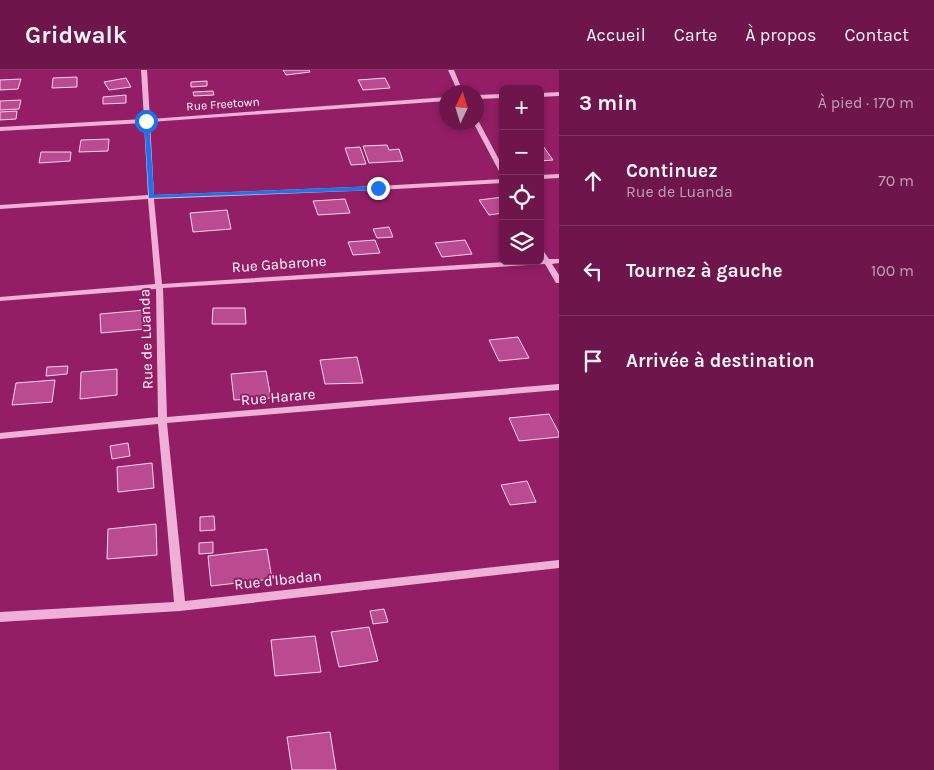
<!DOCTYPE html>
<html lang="fr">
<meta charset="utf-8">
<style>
:root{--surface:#6e164c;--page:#762356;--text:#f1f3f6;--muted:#bf9fb5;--line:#803564}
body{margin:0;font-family:Karla,sans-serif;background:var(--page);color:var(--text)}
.controls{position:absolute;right:15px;top:15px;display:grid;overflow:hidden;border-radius:8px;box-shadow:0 2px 8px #0003}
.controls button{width:45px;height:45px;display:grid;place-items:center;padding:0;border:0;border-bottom:1px solid var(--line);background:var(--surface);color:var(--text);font:25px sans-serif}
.compass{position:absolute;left:439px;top:15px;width:45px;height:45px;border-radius:50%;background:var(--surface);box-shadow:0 2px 8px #0003;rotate:4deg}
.stop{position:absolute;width:15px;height:15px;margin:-11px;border:4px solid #1a73e8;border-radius:50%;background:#fff}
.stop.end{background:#1a73e8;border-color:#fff;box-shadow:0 1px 5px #0008}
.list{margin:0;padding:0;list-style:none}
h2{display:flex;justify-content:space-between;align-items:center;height:65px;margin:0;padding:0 20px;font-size:21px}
h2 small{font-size:16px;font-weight:400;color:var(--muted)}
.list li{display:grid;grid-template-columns:32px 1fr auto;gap:15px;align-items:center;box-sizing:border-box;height:90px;padding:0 20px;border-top:1px solid var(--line)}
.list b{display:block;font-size:19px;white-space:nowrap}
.list p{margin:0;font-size:16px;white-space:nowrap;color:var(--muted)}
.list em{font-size:16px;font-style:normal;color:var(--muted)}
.icon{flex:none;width:28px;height:28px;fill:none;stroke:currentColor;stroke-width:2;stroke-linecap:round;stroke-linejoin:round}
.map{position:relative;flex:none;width:559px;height:700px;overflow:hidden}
header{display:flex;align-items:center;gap:30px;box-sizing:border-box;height:70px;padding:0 25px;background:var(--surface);border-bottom:1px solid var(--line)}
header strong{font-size:24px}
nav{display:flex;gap:28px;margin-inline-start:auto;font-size:18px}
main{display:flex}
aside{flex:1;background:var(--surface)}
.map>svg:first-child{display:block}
</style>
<header>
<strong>Gridwalk</strong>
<nav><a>Accueil</a><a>Carte</a><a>À propos</a><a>Contact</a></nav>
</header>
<main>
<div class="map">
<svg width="559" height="700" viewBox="0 0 559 700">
<rect width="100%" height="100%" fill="#931e65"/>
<g fill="#bb4b90" stroke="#fad6ec">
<path d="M283,0H309L310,2L286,5Z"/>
<path d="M77,7V17L52,18L53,8Z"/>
<path d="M126,8L131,17L109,20L104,12Z"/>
<path d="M385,8L390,18L363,20L358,10Z"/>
<path d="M21,9L18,19L0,20V10Z"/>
<path d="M207,11V16L191,17V12Z"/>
<path d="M213,21L214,25L194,26L193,22Z"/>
<path d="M126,25V33L103,34V27Z"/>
<path d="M21,30L19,39L0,40V31Z"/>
<path d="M17,41L16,49L0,50V42Z"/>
<path d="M109,69L108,81L79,82L81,70Z"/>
<path d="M387,75L389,80L399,79L403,91L369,93L363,76Z"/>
<path d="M540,76H543L553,90L540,91Z"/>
<path d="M360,77L366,94L351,95L345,78Z"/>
<path d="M41,82H71L70,91L39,93Z"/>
<path d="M503,127V143L489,145L479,130Z"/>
<path d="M345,129L350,143L318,145L313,131Z"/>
<path d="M227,140L231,159L193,162L190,143Z"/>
<path d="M389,157L393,167L377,168L373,159Z"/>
<path d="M375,170L380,183L353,185L348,172Z"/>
<path d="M465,170L472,184L442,187L435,173Z"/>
<path d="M213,238H245L246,254H212Z"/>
<path d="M145,240L146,259L101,263L100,244Z"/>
<path d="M518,267L529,288L499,291L489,270Z"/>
<path d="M357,287L363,313L325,314L320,290Z"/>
<path d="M68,296L67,304L46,306L47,297Z"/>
<path d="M117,299V325L80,329L81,302Z"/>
<path d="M266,301L271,328L234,330L231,304Z"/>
<path d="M55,310L52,332L12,335L16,313Z"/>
<path d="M549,344L559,363V367L519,371L509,348Z"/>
<path d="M128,373L130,386L112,389L110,376Z"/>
<path d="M152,393L154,418L118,422L117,397Z"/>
<path d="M527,411L536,432L510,435L501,415Z"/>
<path d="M214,446L215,460L200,461V447Z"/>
<path d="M156,454L157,485L107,489L108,459Z"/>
<path d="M213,472V483L199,484V473Z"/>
<path d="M267,479L272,509L211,516L208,486Z"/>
<path d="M384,539L388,552L373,554L370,541Z"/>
<path d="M369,557L378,591L339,597L331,562Z"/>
<path d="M315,566L321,602L275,606L271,570Z"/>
<path d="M330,662L336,700H292L287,667Z"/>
</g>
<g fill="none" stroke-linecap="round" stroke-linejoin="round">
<g fill="#eeb0d7" fill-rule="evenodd">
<path d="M141,0H147L150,49L447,27V31L150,52L154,125L378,116L503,109V113L378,120L154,129L162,214L520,191H540L542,190L540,186V178L542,179L549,189H559V193L552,194L559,205V213H556L545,194L163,218L167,347L559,314V320L167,353L185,531L559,490V498L180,541L0,552V542L174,532L158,354L0,369V363L158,347L156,219L0,231V227L155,214L148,129L0,139V135L148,125L144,53L0,61V57L144,49Z"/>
<path d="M448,0H454L463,22H458Z"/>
<path d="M559,22V26L540,27V23Z"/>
<path d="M503,24V28L477,29V25Z"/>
<path d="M477,50L479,52L503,97V105L500,103L473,52H477Z"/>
<path d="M559,104V108L540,109V105Z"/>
</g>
</g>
<path fill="#1a73e8" d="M144,50L149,51L154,125L378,116L380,118L378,120L149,128Z"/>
<g text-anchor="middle" stroke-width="4" stroke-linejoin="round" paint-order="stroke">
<g font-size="12" fill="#fff" stroke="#931e65">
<text transform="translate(223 34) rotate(-4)" y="4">Rue Freetown</text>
</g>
<g font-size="15" fill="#fff" stroke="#931e65">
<text transform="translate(279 194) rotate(-4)" y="5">Rue Gabarone</text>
<text transform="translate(146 269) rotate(-92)" y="5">Rue de Luanda</text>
<text transform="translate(278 327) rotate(-5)" y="5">Rue Harare</text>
<text transform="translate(278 510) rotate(-6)" y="5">Rue d'Ibadan</text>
</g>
</g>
</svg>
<div class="controls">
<button>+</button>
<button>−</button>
<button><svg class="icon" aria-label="locate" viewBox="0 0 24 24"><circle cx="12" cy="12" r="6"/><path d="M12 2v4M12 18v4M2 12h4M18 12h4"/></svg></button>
<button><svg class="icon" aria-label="layers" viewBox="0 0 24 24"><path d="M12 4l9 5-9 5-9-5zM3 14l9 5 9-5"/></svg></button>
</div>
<svg class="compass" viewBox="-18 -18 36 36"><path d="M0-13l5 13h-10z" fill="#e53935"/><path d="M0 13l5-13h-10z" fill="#bf9fb5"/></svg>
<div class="stop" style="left:146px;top:51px"></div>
<div class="stop end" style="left:378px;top:118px"></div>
</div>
<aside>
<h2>3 min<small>À pied · 170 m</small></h2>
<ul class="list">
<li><svg class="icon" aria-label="ahead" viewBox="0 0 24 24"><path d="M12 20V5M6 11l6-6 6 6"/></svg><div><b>Continuez</b><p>Rue de Luanda</p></div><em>70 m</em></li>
<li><svg class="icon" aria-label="left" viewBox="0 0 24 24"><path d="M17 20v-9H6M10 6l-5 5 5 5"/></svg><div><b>Tournez à gauche</b></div><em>100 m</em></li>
<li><svg class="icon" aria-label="arrive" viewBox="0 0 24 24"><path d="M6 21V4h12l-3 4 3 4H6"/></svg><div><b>Arrivée à destination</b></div></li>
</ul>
</aside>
</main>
